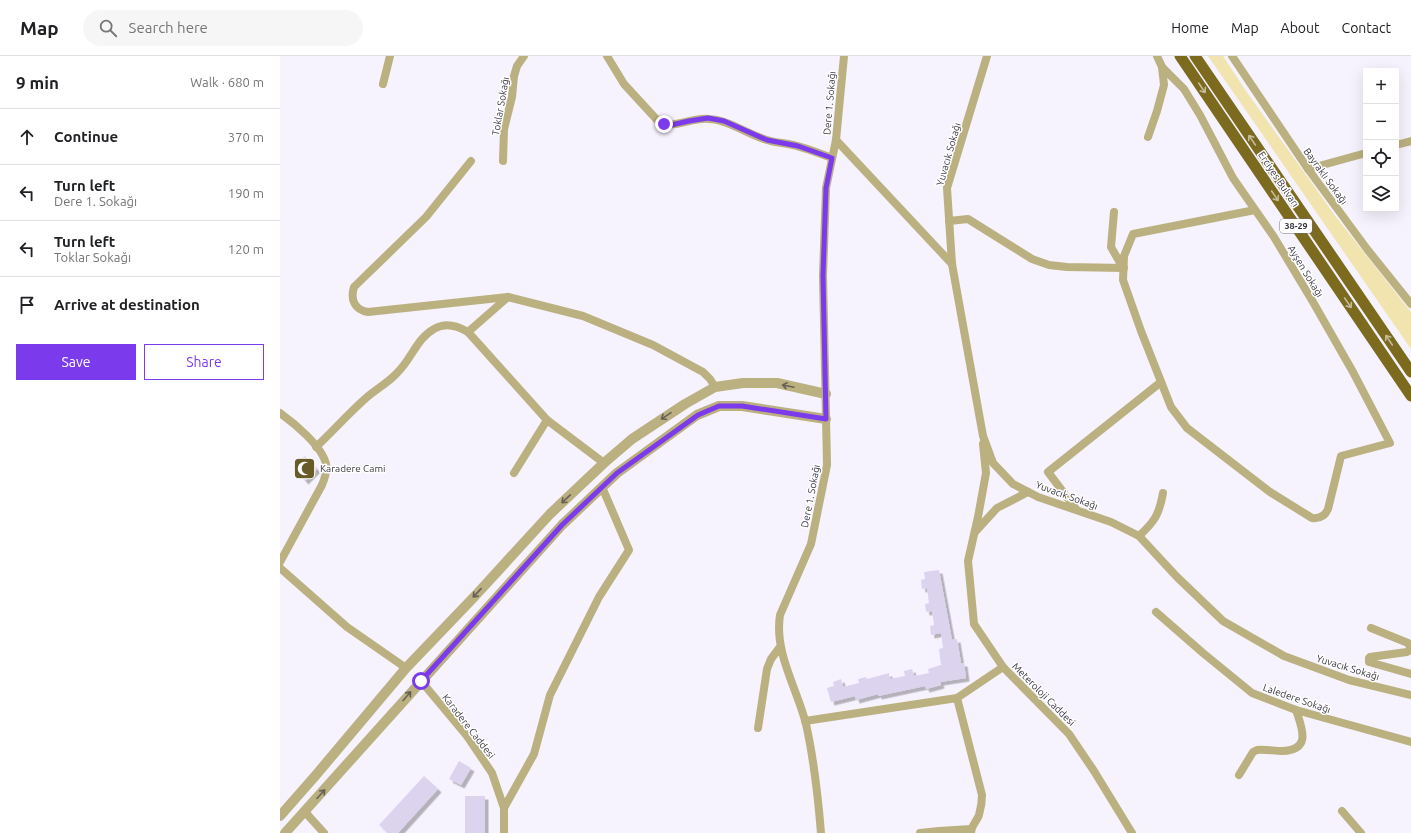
<!DOCTYPE html>
<meta charset="utf-8">
<style>
:root{--surface:#fff;--page:#f6f6f6;--text:#202124;--muted:#757577;--line:#e0e0e0;--accent:#7c3aed}
body{margin:0;font-family:Ubuntu,sans-serif;background:var(--page);color:var(--text)}
.controls{position:absolute;right:12px;top:12px;display:grid;overflow:hidden;border-radius:0px;box-shadow:0 4px 16px #0002}
.controls button{width:36px;height:36px;display:grid;place-items:center;padding:0;border:0;border-bottom:1px solid var(--line);background:var(--surface);color:var(--text);font:20px sans-serif}
.stop{position:absolute;width:12px;height:12px;margin:-9px;border:3px solid #7c3aed;border-radius:50%;background:#fff}
.stop.end{background:#7c3aed;border-color:#fff;box-shadow:0 1px 4px #0008}
.list{margin:0;padding:0;list-style:none}
h2{display:flex;justify-content:space-between;align-items:center;height:52px;margin:0;padding:0 16px;font-size:17px}
h2 small{font-size:13px;font-weight:400;color:var(--muted)}
.list li{display:grid;grid-template-columns:26px 1fr auto;gap:12px;align-items:center;box-sizing:border-box;height:56px;padding:0 16px;border-top:1px solid var(--line)}
.list b{display:block;font-size:15px;white-space:nowrap}
.list p{margin:0;font-size:13px;white-space:nowrap;color:var(--muted)}
.list em{font-size:13px;font-style:normal;color:var(--muted)}
.actions{display:flex;gap:8px;padding:12px 16px}
.actions a{flex:1;padding:9px 0;border:1px solid var(--accent);border-radius:0px;text-align:center;font-size:14px;color:var(--accent)}
.actions .main{background:var(--accent);color:#fff}
.icon{flex:none;width:22px;height:22px;fill:none;stroke:currentColor;stroke-width:2;stroke-linecap:round;stroke-linejoin:round}
.map{position:relative;flex:none;width:1131px;height:777px;overflow:hidden}
header{display:flex;align-items:center;gap:24px;box-sizing:border-box;height:56px;padding:0 20px;background:var(--surface);border-bottom:1px solid var(--line)}
header strong{font-size:19px}
nav{display:flex;gap:22px;margin-inline-start:auto;font-size:14px}
.search{width:280px;height:36px;background:var(--page);display:flex;align-items:center;gap:10px;box-sizing:border-box;padding:0 14px;border-radius:22px;color:var(--muted);font-size:15px}
main{display:flex}
aside{flex:1;background:var(--surface)}
.map>svg:first-child{display:block}
</style>
<header>
<strong>Map</strong>
<div class="search"><svg class="icon" aria-label="search" viewBox="0 0 24 24"><circle cx="10" cy="10" r="6"/><path d="M15 15l6 6"/></svg>Search here</div>
<nav><a>Home</a><a>Map</a><a>About</a><a>Contact</a></nav>
</header>
<main>
<aside>
<h2>9 min<small>Walk · 680 m</small></h2>
<ul class="list">
<li><svg class="icon" aria-label="ahead" viewBox="0 0 24 24"><path d="M12 20V5M6 11l6-6 6 6"/></svg><div><b>Continue</b></div><em>370 m</em></li>
<li><svg class="icon" aria-label="left" viewBox="0 0 24 24"><path d="M17 20v-9H6M10 6l-5 5 5 5"/></svg><div><b>Turn left</b><p>Dere 1. Sokağı</p></div><em>190 m</em></li>
<li><svg class="icon" aria-label="left" viewBox="0 0 24 24"><path d="M17 20v-9H6M10 6l-5 5 5 5"/></svg><div><b>Turn left</b><p>Toklar Sokağı</p></div><em>120 m</em></li>
<li><svg class="icon" aria-label="arrive" viewBox="0 0 24 24"><path d="M6 21V4h12l-3 4 3 4H6"/></svg><div><b>Arrive at destination</b></div></li>
</ul>
<div class="actions"><a class="main">Save</a><a>Share</a></div>
</aside>
<div class="map">
<svg width="1131" height="777" viewBox="0 0 1131 777">
<defs>
<filter id="shadow"><feDropShadow dx="3.5" dy="3.5" stdDeviation="0" flood-color="#0004"/></filter>
</defs>
<rect width="100%" height="100%" fill="#f6f2fe"/>
<path fill="#f1e4af" d="M928,0H943L966,35L1056,161L1131,256V293Z"/>
<g fill="#dcd3ee" filter="url(#shadow)">
<path d="M25,400L37,413L25,425L13,411Z"/>
<path d="M659,514L672,584L677,583L681,607H684L686,622L660,626L661,629L646,633L645,630L598,640V638L576,644L575,640L551,646L547,632L554,630L553,626L561,623L563,631L579,627L578,623L586,621L587,623L609,617L610,623L625,620L624,615L632,613L634,620L649,617L648,613L661,609L659,593L663,592L661,577L651,579L650,570L654,569L652,555L646,556L645,548L649,547L647,532L642,533L641,524L645,523L644,516Z"/>
<path d="M179,705L191,712L181,729L169,723Z"/>
<path d="M144,720L158,733L118,777H108L99,769Z"/>
<rect x="185" y="740" width="20" height="37"/>
</g>
<g fill="none" stroke-linecap="round" stroke-linejoin="round">
<g stroke="#bbb07f" stroke-width="8">
<path d="M327,0L344,28L378,65C395,74 410,61 429,63C449,64 467,78 487,84C496,87 507,87 517,90C529,93 541,98 552,102"/>
<path d="M707,0L667,132L672,208L703,380L713,407L733,428L758,441L831,466L859,480L897,521L943,565L1004,600L1069,624L1131,639"/>
<path d="M877,0L882,11L904,33L920,59L953,122L994,181L1033,246L1073,316L1110,387L1061,400L1048,453C1045,460 1040,463 1032,462L990,436L907,372L891,351L861,275L843,224L844,200L853,178L975,154"/>
<path d="M952,0L1028,113L1087,193L1131,248"/>
<path d="M103,28L110,0"/>
<path d="M868,81L877,55L884,29L882,11"/>
<path d="M556,84L672,208"/>
<path d="M1116,89L1131,85"/>
<path d="M191,105L146,161L74,231C70,244 75,254 88,256L228,241L303,260L373,289L423,316L430,323L435,331"/>
<path d="M223,105L224,73L232,41L234,20L237,10L244,0"/>
<path d="M1028,113L1086,97"/>
<path d="M834,156L831,191L843,212"/>
<path d="M669,165L688,163L752,203L769,209L787,211L844,212"/>
<path d="M228,241L188,276L267,364L324,407"/>
<path d="M0,357C14,367 42,390 46,408C47,415 45,422 42,429L0,506"/>
<path d="M703,388L706,417L698,461L688,505L694,568L723,611L789,678L814,715L852,777"/>
<path d="M36,391C53,375 69,357 86,342C96,333 108,327 117,317C131,304 137,282 154,273C165,266 178,270 188,276"/>
<path d="M234,417L267,364"/>
<path d="M796,453L768,416L881,326"/>
<path d="M695,476L717,452L748,436"/>
<path d="M859,480C875,465 879,459 883,437"/>
<path d="M0,512L67,571L126,612"/>
<path d="M876,556L923,597L972,637L1016,654L1131,686"/>
<path d="M1091,572L1128,587L1130,591V594L1127,596L1090,601L1089,602V606L1131,618"/>
<path d="M141,625L187,680L212,717L224,752V777"/>
<path d="M677,642L702,739C702,746 701,752 699,759C697,765 691,770 691,777"/>
<path d="M525,665L677,642L723,611"/>
<path d="M478,672L487,613L491,603L500,591"/>
<path d="M959,719L973,696L977,694C985,693 994,695 1002,695C1032,694 1022,672 1016,654"/>
<path d="M224,752L254,698L270,639L319,541L349,494L322,431"/>
<path d="M1062,755L1081,777"/>
<path d="M25,756L44,777"/>
<path d="M541,777C538,740 534,704 526,668C517,632 494,597 500,559L531,488L547,409L543,220L546,132L556,84L564,0"/>
<path d="M640,777L659,775L691,773"/>
</g>
<g stroke="#bbb07f" stroke-width="10">
<path d="M0,760L36,719L126,612L195,540L270,458L324,407L352,383L405,348L435,331L463,327H497L546,338"/>
<path d="M5,777L282,469L337,417L417,359L439,350H462L546,363"/>
</g>
<g stroke="#7c6a1e" stroke-width="11">
<path d="M900,0L1131,340"/>
<path d="M915,0L1131,316"/>
</g>
</g>
<defs><path id="oneway-shaft" d="M-6 0H5M1.5-3L5.5 0L1.5 3" fill="none" stroke-width="1.6" stroke-linecap="round" stroke-linejoin="round"/></defs>
<g stroke="#c4bc9a">
<use href="#oneway-shaft" transform="translate(922 32) rotate(56)"/>
<use href="#oneway-shaft" transform="translate(972 84) rotate(-124)"/>
<use href="#oneway-shaft" transform="translate(995 140) rotate(56)"/>
<use href="#oneway-shaft" transform="translate(1068 247) rotate(56)"/>
<use href="#oneway-shaft" transform="translate(1109 284) rotate(-124)"/>
</g>
<g stroke="#676157">
<use href="#oneway-shaft" transform="translate(508 330) rotate(-168)"/>
<use href="#oneway-shaft" transform="translate(386 360) rotate(146)"/>
<use href="#oneway-shaft" transform="translate(286 443) rotate(137)"/>
<use href="#oneway-shaft" transform="translate(197 537) rotate(133)"/>
<use href="#oneway-shaft" transform="translate(127 640) rotate(-49)"/>
<use href="#oneway-shaft" transform="translate(41 738) rotate(-48)"/>
</g>
<g fill="none" stroke-linecap="round" stroke-linejoin="round">
<path stroke="#7c3aed" stroke-width="5" d="M141,625L282,469L337,417L418,359L439,350H462L546,363L543,220L546,132L552,102L518,90L487,84L444,65L428,62L409,65L391,69L384,68"/>
</g>
<defs>
<symbol id="mosque-square" viewBox="-11 -11 22 22"><rect x="-9" y="-9" width="18" height="18" rx="4" fill="#675b28" stroke="#fff"/><path d="M3.5-4.9A6 6 0 1 0 3.5 4.9A5 5 0 1 1 3.5-4.9Z" fill="#fff"/></symbol>
</defs>
<g fill-rule="evenodd">
<use href="#mosque-square" x="12" y="400" width="25" height="25"/>
</g>
<g text-anchor="middle" stroke-width="3" stroke-linejoin="round" paint-order="stroke">
<rect fill="#fff" stroke="#75737b" stroke-width="1" x="1000" y="163" width="32" height="14" rx="3"/>
<g font-size="9" font-weight="bold" fill="#3a3742">
<text x="1016" y="173">38-29</text>
</g>
<g font-size="10" fill="#3a3742" stroke="#fff">
<text transform="translate(549 47) rotate(-85)" y="4">Dere 1. Sokağı</text>
<text transform="translate(220 50) rotate(-80)" y="4">Toklar Sokağı</text>
<text transform="translate(668 98) rotate(-74)" y="4">Yuvacık Sokağı</text>
<text transform="translate(1046 120) rotate(54)" y="4">Bayraklı Sokağı</text>
<text transform="translate(999 123) rotate(56)" y="4">Erciyes Bulvarı</text>
<text transform="translate(1026 215) rotate(59)" y="4">Ayşen Sokağı</text>
<text transform="translate(787 439) rotate(20)" y="4">Yuvacık Sokağı</text>
<text transform="translate(530 440) rotate(-79)" y="4">Dere 1. Sokağı</text>
<text transform="translate(1068 611) rotate(17)" y="4">Yuvacık Sokağı</text>
<text transform="translate(764 638) rotate(45)" y="4">Meteroloji Caddesi</text>
<text transform="translate(1017 642) rotate(19)" y="4">Laledere Sokağı</text>
<text transform="translate(189 670) rotate(52)" y="4">Karadere Caddesi</text>
</g>
<g font-size="10" fill="#3a3742" stroke="#fff" text-anchor="start">
<text x="40" y="416">Karadere Cami</text>
</g>
</g>
</svg>
<div class="controls">
<button>+</button>
<button>−</button>
<button><svg class="icon" aria-label="locate" viewBox="0 0 24 24"><circle cx="12" cy="12" r="6"/><path d="M12 2v4M12 18v4M2 12h4M18 12h4"/></svg></button>
<button><svg class="icon" aria-label="layers" viewBox="0 0 24 24"><path d="M12 4l9 5-9 5-9-5zM3 14l9 5 9-5"/></svg></button>
</div>
<div class="stop" style="left:141px;top:625px"></div>
<div class="stop end" style="left:384px;top:68px"></div>
</div>
</main>
